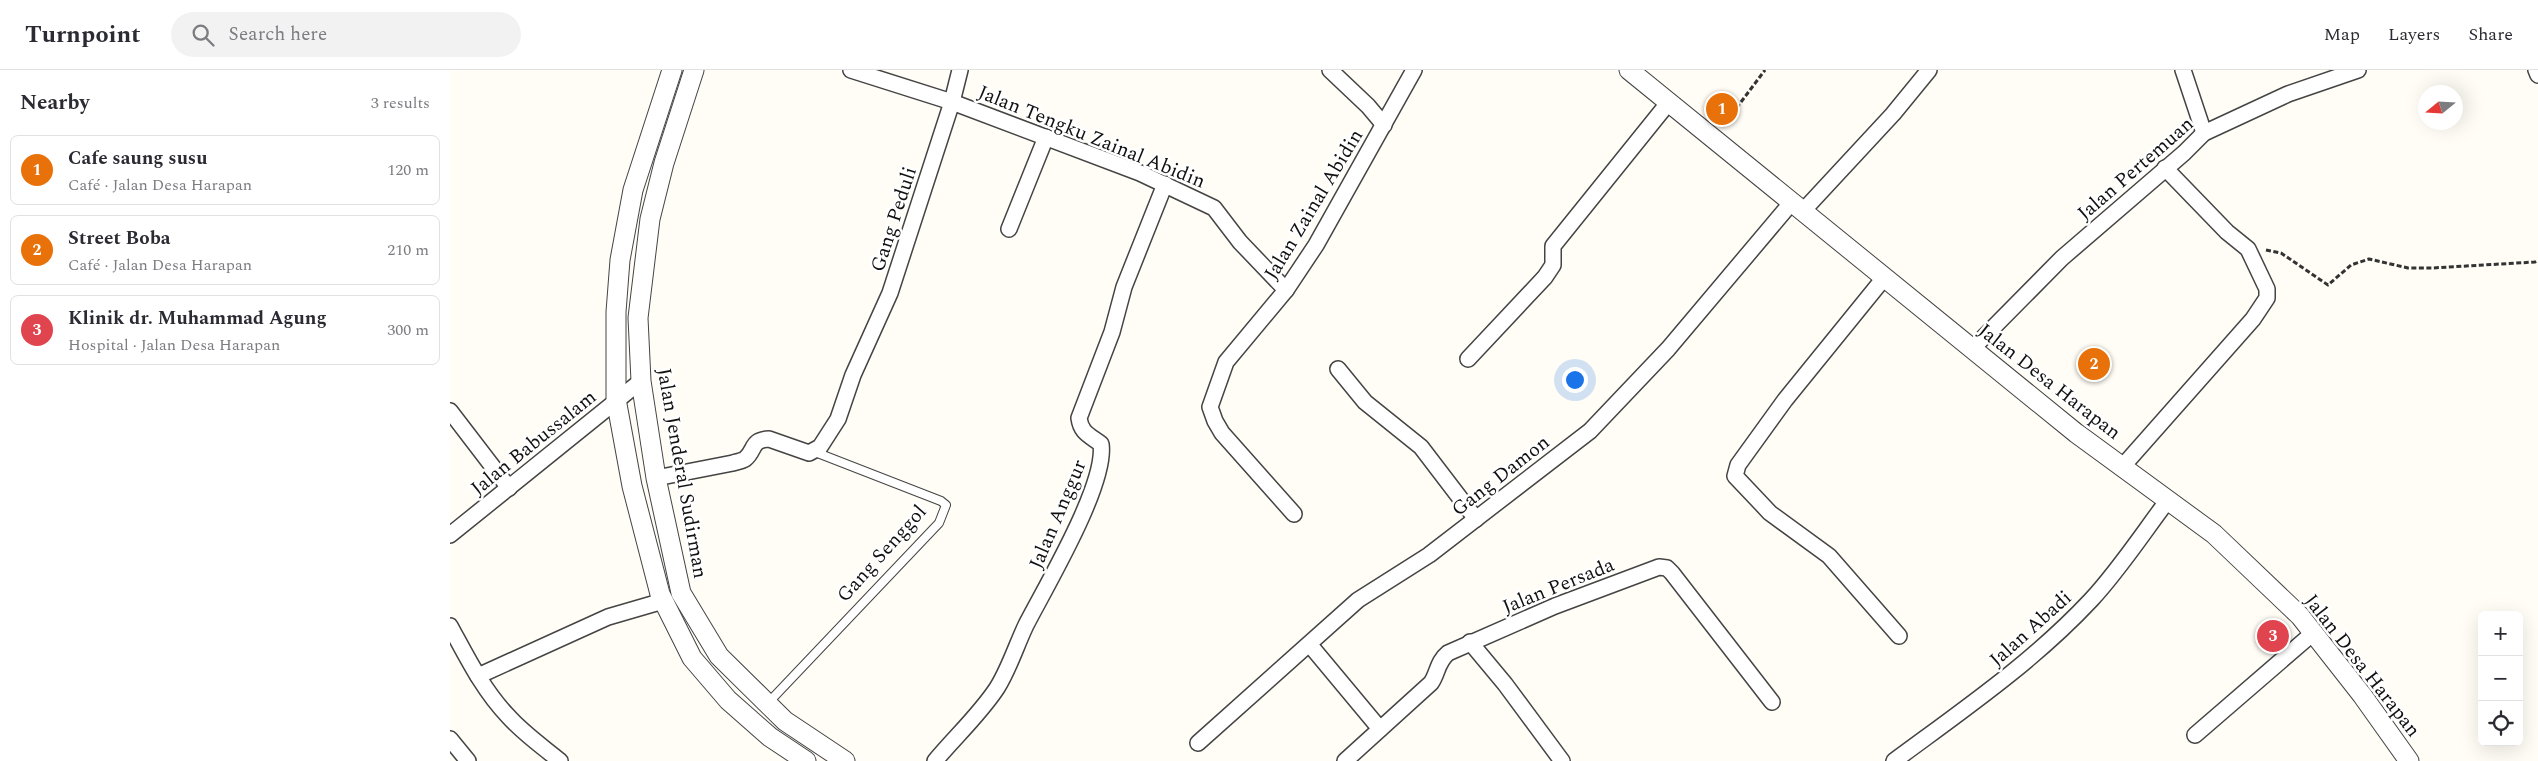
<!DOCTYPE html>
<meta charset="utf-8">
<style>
:root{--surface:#fff;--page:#f2f2f3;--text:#2b2b33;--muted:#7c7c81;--line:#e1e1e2;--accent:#111827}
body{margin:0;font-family:Spectral,serif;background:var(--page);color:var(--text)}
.controls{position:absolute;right:15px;bottom:15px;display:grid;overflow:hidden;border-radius:8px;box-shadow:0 5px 20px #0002}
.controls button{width:45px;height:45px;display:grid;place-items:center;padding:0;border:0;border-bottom:1px solid var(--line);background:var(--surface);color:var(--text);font:25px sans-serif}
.compass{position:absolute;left:1968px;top:15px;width:45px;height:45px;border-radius:50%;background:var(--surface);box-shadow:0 5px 20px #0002;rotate:252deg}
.you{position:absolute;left:1124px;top:309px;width:18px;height:18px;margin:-12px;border:4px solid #fff;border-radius:50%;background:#1a73e8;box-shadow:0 0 0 8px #1a73e833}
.badge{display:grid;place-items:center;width:32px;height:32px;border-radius:50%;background:var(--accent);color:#fff;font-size:16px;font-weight:700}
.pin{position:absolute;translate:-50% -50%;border:2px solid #fff;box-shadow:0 1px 5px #0006}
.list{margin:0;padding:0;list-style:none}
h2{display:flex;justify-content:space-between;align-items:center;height:65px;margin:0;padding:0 20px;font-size:21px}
h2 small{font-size:16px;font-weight:400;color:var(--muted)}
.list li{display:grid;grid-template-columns:32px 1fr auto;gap:15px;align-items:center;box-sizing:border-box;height:70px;margin:0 10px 10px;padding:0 10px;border:1px solid var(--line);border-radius:8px}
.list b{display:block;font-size:19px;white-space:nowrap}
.list p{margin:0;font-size:16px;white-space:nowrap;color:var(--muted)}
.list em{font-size:16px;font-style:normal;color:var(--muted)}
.icon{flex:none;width:28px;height:28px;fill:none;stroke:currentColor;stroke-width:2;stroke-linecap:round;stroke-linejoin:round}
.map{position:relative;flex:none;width:2088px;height:691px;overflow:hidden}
header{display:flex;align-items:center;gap:30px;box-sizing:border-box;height:70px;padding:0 25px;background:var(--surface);border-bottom:1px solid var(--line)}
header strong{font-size:24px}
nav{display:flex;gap:28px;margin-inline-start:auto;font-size:18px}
.search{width:350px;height:45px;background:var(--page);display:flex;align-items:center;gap:12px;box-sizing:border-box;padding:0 18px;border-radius:28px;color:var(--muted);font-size:19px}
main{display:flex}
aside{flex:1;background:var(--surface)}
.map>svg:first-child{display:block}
</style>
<header>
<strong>Turnpoint</strong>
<div class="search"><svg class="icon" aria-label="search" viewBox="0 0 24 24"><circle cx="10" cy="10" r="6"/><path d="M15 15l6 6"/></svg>Search here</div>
<nav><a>Map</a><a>Layers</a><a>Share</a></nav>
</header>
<main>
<aside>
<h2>Nearby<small>3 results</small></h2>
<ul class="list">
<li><span class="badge" style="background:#e8710a">1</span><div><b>Cafe saung susu</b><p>Café · Jalan Desa Harapan</p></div><em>120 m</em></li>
<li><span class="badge" style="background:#e8710a">2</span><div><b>Street Boba</b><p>Café · Jalan Desa Harapan</p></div><em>210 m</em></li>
<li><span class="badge" style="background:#e0444e">3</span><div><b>Klinik dr. Muhammad Agung</b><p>Hospital · Jalan Desa Harapan</p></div><em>300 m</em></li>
</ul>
</aside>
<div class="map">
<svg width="2088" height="691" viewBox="0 0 2088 691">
<rect width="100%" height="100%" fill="#fffdf5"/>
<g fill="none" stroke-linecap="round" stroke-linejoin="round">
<defs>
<path id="service" d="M318,633L489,453L496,435L491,431L365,382"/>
<g id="minor">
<path d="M401,0L502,32L690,103L764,138L790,172L836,220"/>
<path d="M880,0L918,36L934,55"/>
<path d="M1733,0L1754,63"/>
<path d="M2086,0L2088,5"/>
<path d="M1353,141L1443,44L1479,0"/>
<path d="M559,159L596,67"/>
<path d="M1434,208L1335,330L1288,395L1285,406L1320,443L1379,486L1449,566"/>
<path d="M1523,278L1612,188L1734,83L1754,63L1838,24L1908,0"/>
<path d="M1018,289L1095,207L1103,195V176L1219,32"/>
<path d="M888,299L915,332L971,377L1026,449"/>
<path d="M0,341L59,418"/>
<path d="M1673,396L1803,249L1817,228V219L1798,179L1777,162L1715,98"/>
<path d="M206,408L283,393C286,392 292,391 295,389C306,380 300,370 319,369L359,383L370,377L388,349L403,305L440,223L502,32L510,0"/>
<path d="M844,444L772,363L765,351L760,337L776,292L836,220L866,175L964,0"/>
<path d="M0,465L191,311"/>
<path d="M0,556C17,587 33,620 58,646C73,663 93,677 110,691"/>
<path d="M1020,572L1055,614L1112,691"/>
<path d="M860,575L930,659"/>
<path d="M28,606L158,547L213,531"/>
<path d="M1745,665L1862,564"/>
<path d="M0,669L18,691"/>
<path d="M748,673L908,530L979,485L1140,361L1218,279L1342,132"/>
<path d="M485,691C505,667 530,644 547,618C559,599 566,576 576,555C596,516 657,414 651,374C639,365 631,363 629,348L662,262L674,217L715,114"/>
<path d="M895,691L981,613C988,603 987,592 998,583L1105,536L1209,497L1217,498L1222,503L1322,632"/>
<path d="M1444,691C1513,640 1583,592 1641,530C1669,500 1693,463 1718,430"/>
</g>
<g id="tertiary">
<path d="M222,0L183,120L170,190L166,242V329L182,416L210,524L242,588L278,630L320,667L356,691"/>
<path d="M244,0L214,93L200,149L188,248L191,311L206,408L231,523L269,586L335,651L395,691"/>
<path d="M1179,0L1626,363L1764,464L1850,546L1912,625L1959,691"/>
</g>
</defs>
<use href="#service" stroke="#444" stroke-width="10"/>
<use href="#minor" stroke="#444" stroke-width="18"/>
<use href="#tertiary" stroke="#444" stroke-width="21"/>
<g stroke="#333" stroke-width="3" stroke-dasharray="5 2.5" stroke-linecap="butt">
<path d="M1273,56L1315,0"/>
<path d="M1816,180L1831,183L1878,215L1901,195L1919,189L1958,198H1982L2085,192L2088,190"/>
</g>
<use href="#service" stroke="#fff" stroke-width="8"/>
<use href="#minor" stroke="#fff" stroke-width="15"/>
<use href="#tertiary" stroke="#fff" stroke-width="19"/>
</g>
<g text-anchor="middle" stroke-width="5" stroke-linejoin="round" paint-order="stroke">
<g font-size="20" fill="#111" stroke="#fff">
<text transform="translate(642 66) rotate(22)" y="7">Jalan Tengku Zainal Abidin</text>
<text transform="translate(1685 98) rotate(-41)" y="7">Jalan Pertemuan</text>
<text transform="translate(863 134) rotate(-59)" y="7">Jalan Zainal Abidin</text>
<text transform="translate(443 149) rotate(-72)" y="7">Gang Peduli</text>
<text transform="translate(1600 311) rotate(38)" y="7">Jalan Desa Harapan</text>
<text transform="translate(83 372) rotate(-39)" y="7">Jalan Babussalam</text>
<text transform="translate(233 403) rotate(80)" y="7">Jalan Jenderal Sudirman</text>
<text transform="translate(1050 405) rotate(-38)" y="7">Gang Damon</text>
<text transform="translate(607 444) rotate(-67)" y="7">Jalan Anggur</text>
<text transform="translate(431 483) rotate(-48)" y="7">Gang Senggol</text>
<text transform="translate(1108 515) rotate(-22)" y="7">Jalan Persada</text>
<text transform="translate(1580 558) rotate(-42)" y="7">Jalan Abadi</text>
<text transform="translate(1913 595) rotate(52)" y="7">Jalan Desa Harapan</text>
</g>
</g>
</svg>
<div class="controls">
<button>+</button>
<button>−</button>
<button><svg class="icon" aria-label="locate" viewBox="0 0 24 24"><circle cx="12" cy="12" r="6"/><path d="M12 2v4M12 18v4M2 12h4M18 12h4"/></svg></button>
</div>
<svg class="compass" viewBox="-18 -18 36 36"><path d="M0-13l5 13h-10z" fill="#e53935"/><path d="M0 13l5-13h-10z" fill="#7c7c81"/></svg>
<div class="you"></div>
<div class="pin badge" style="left:1272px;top:39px;background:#e8710a">1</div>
<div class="pin badge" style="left:1644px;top:294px;background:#e8710a">2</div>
<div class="pin badge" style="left:1823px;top:566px;background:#e0444e">3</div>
</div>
</main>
